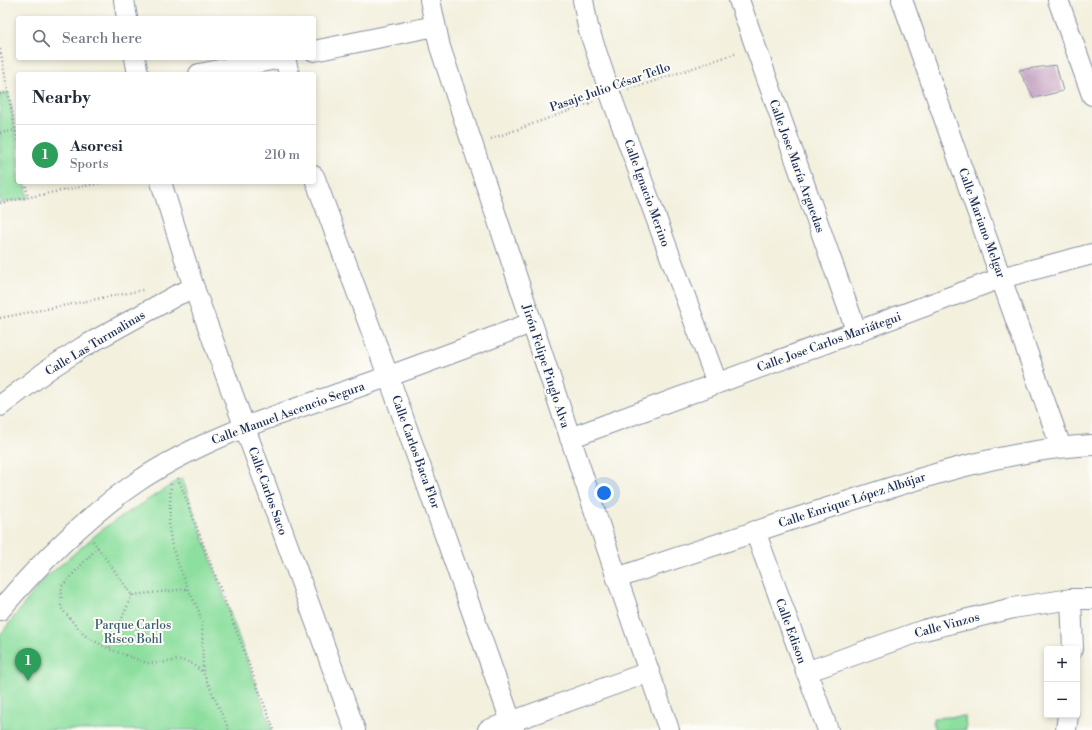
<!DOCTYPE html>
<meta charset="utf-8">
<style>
:root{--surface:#fff;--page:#f6f6f7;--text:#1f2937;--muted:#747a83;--line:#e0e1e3;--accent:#b45309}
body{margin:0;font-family:"Libre Bodoni",serif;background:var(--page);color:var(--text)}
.controls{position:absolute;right:12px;bottom:12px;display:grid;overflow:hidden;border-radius:4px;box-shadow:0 2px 6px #0003}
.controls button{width:36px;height:36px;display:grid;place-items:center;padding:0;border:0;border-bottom:1px solid var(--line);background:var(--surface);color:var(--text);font:20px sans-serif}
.you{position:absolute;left:604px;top:493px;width:14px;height:14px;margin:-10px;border:3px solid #fff;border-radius:50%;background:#1a73e8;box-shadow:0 0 0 6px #1a73e833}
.badge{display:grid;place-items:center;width:26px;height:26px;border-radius:50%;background:var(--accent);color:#fff;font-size:13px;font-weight:700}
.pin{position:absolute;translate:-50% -33px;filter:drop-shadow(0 1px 2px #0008)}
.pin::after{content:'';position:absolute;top:21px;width:14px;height:12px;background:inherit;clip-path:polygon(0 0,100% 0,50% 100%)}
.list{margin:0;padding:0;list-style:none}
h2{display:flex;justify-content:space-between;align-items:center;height:52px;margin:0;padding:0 16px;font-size:17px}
h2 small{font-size:13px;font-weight:400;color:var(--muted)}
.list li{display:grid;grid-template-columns:26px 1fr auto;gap:12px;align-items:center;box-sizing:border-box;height:60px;padding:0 16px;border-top:1px solid var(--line)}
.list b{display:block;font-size:15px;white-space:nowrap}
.list p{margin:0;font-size:13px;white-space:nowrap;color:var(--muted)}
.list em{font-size:13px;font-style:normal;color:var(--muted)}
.icon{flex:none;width:22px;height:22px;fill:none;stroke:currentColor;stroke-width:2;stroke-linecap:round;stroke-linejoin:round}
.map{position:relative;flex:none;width:1092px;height:730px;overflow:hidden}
.search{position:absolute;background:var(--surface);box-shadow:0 2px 6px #0003;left:16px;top:16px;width:300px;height:44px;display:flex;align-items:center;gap:10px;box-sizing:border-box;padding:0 14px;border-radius:4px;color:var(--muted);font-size:15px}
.panel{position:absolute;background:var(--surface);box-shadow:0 2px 6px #0003;left:16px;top:72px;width:300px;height:112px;border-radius:4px}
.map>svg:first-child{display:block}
</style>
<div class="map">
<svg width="1092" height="730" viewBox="0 0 1092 730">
<rect width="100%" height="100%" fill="#fdfcf7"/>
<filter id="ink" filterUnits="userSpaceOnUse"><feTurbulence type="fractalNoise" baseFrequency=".025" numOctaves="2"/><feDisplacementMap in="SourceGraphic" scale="8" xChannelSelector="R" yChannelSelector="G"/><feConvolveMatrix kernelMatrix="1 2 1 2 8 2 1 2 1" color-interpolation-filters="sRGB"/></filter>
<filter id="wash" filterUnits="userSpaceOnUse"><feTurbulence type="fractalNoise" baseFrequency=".012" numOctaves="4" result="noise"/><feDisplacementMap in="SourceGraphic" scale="16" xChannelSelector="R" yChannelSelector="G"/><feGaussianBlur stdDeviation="0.9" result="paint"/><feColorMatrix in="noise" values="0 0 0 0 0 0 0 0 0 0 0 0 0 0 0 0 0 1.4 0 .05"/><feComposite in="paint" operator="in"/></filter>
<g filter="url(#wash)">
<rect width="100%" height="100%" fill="#f3f0de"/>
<g fill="#8ddf9f" stroke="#54877e">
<path d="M8,92L18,144V182H25L28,198L0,203V94Z"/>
<path d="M182,478L272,730H0V635L43,580L105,527Z"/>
<path d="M965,716L966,730H934L933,718Z"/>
</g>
<g id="blocks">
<path fill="#c5a2c2" d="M1056,65L1063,91L1034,98L1019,70Z"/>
</g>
</g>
<g filter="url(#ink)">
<use href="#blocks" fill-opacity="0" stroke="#87909e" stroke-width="1"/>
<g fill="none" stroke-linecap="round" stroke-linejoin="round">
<defs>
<g id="street">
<path d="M124,0L127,18"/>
<path d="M430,0L440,47L617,578L669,730"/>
<path d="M583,0L588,27L611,96L717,383"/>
<path d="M739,0L857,333"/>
<path d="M902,0L1061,447"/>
<path d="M1058,0L1092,95"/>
<path d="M314,51L435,26"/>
<path d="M135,58L138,74"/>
<path d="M285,58L289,74"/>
<path d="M199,74L281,58"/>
<path d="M314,176L393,389L514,730"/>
<path d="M161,182L194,288L355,730"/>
<path d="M0,406L49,369L83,347L177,295L194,288"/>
<path d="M570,438L1001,278L1092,254"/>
<path d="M755,531L828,730"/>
<path d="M617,578C691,553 765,528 840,504C922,477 1005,450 1092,445"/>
<path d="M1071,599L1073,649"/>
<path d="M0,610C38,565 88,515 137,482C204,437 280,414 355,388C414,368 473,345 531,323"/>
<path d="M806,672L924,630L1013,608L1071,599H1092"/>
<path d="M488,730L649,672"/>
<path d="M1066,730L1068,715"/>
</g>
</defs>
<use href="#street" stroke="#87909e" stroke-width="22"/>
<g stroke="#87909e" stroke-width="2.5" stroke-dasharray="1 3" stroke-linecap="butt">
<path d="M0,49L18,143"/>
<path d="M628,90L737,53"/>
<path d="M0,94L8,93"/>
<path d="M0,133L16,130"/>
<path d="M491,139L593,102"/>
<path d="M25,182L28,197"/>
<path d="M0,203L105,182"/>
<path d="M0,318L143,290"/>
<path d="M178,478L274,730"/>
<path d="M171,484L169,527L172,547L188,589L198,609L202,622L203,672L229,730"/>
<path d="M93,541L132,595L188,589"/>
<path d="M98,547L62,586L61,608L84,635L109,649"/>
<path d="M132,595L109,649L147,663H159L179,660L189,662L203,672"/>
</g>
<use href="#street" stroke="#fff" stroke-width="20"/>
</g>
</g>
<g text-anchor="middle" stroke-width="4" stroke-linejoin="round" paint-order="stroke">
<g font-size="12" fill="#1b2f5e" stroke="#fdfcf7">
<text transform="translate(610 87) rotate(-19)" y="4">Pasaje Julio César Tello</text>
<text transform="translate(797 166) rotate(70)" y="4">Calle Jose María Arguedas</text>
<text transform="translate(647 193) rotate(70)" y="4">Calle Ignacio Merino</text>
<text transform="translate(982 223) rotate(70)" y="4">Calle Mariano Melgar</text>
<text transform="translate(829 342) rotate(-20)" y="4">Calle Jose Carlos Mariátegui</text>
<text transform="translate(95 343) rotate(-31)" y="4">Calle Las Turmalinas</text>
<text transform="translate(546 366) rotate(72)" y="4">Jirón Felipe Pinglo Alva</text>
<text transform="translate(288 413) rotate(-20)" y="4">Calle Manuel Ascencio Segura</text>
<text transform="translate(416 452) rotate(70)" y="4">Calle Carlos Baca Flor</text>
<text transform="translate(268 491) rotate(70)" y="4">Calle Carlos Saco</text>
<text transform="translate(852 500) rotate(-18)" y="4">Calle Enrique López Albújar</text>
<text transform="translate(947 625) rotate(-15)" y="4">Calle Vinzos</text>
<text transform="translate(791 631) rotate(70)" y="4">Calle Edison</text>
</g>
<g font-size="12" fill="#385b6e" stroke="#fdfcf7">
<text x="133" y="629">Parque Carlos<tspan x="133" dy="14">Risco Bohl</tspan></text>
</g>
</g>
</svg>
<div class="controls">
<button>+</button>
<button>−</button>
</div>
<div class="you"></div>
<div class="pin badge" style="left:28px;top:681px;background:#2e9e5b">1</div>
<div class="search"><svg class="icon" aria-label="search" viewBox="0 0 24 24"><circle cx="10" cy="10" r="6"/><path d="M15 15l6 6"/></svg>Search here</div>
<section class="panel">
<h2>Nearby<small></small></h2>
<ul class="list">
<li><span class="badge" style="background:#2e9e5b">1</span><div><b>Asoresi</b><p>Sports</p></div><em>210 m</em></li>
</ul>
</section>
</div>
